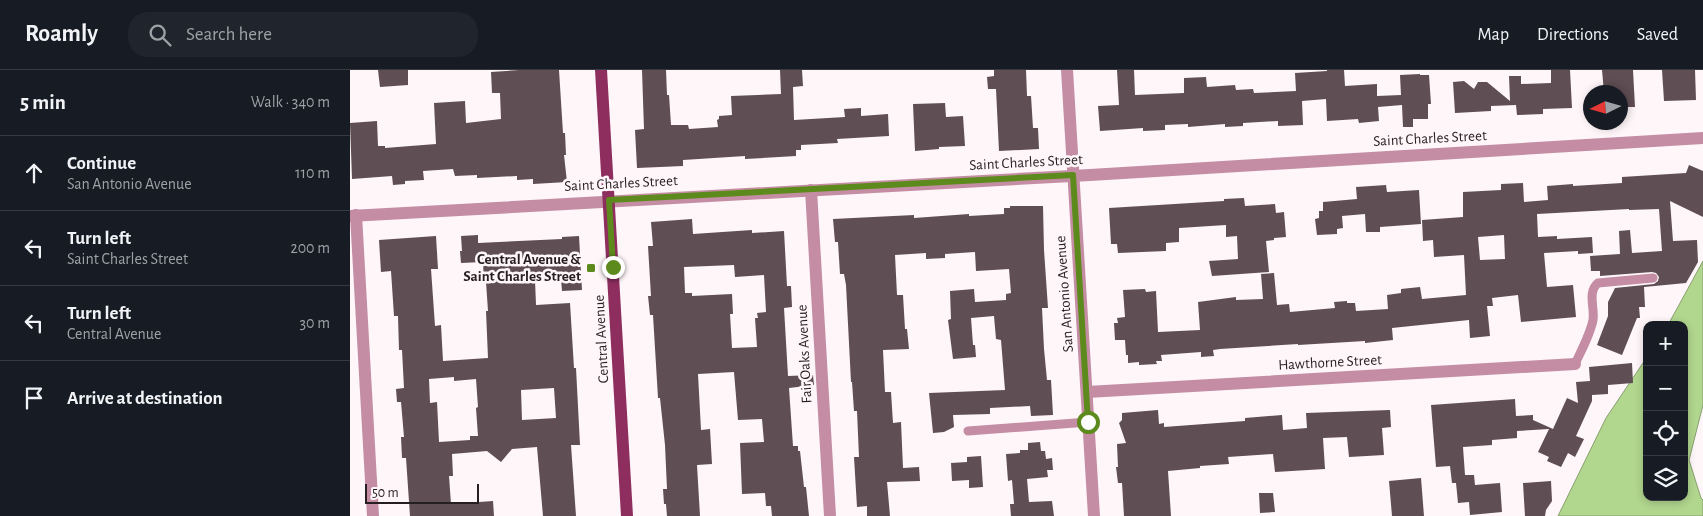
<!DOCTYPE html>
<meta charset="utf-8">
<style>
:root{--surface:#171b24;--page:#20242c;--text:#f1f3f6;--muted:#9ea1a6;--line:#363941}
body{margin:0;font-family:"Alegreya Sans",sans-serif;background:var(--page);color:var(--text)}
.controls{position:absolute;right:15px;bottom:15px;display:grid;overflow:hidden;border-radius:10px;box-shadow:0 2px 8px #0003}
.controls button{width:45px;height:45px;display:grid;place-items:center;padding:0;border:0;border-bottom:1px solid var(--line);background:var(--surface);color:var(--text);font:25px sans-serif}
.compass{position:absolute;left:1233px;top:15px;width:45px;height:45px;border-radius:50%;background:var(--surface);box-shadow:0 2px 8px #0003;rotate:265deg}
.scale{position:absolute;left:15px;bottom:12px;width:114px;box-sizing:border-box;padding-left:5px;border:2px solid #261f22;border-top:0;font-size:14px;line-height:18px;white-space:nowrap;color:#261f22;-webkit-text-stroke:4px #fef6f9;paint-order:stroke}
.stop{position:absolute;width:15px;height:15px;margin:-11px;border:4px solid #5d8a1c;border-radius:50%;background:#fff}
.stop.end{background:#5d8a1c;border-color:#fff;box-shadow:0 1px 5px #0008}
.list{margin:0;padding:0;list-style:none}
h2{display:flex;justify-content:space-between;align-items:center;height:65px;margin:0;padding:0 20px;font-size:21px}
h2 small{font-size:16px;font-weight:400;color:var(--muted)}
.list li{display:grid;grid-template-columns:32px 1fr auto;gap:15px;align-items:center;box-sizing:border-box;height:75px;padding:0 20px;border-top:1px solid var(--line)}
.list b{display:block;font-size:19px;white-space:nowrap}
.list p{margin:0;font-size:16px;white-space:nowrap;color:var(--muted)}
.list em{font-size:16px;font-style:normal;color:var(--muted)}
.icon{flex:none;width:28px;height:28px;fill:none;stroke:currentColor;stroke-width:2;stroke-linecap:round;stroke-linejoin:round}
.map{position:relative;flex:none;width:1353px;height:446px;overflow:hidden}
header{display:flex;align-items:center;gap:30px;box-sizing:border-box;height:70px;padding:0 25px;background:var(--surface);border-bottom:1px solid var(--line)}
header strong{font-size:24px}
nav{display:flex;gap:28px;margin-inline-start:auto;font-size:18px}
.search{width:350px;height:45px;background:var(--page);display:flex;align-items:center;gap:12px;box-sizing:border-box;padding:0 18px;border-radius:20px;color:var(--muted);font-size:19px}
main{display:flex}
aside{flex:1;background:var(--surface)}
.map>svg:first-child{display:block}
</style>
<header>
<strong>Roamly</strong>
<div class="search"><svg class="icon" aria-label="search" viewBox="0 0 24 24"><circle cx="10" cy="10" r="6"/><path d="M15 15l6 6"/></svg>Search here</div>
<nav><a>Map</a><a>Directions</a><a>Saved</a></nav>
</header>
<main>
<aside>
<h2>5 min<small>Walk · 340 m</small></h2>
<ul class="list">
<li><svg class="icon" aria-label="ahead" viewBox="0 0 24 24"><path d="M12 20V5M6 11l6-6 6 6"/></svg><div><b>Continue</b><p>San Antonio Avenue</p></div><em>110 m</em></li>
<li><svg class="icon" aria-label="left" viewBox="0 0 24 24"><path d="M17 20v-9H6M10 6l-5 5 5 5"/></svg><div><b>Turn left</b><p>Saint Charles Street</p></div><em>200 m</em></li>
<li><svg class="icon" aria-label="left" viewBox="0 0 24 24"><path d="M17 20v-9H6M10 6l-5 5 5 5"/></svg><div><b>Turn left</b><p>Central Avenue</p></div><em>30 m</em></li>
<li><svg class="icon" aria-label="arrive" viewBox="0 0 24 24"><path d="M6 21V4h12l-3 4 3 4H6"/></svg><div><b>Arrive at destination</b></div></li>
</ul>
</aside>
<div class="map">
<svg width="1353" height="446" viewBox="0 0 1353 446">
<rect width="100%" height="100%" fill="#fef6f9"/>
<path fill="#b1d68e" stroke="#879f6e" d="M1353,191V335L1339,390L1351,428L1353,430V446H1208L1256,348L1297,287V427H1334V255H1318Z"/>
<g fill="#5f4e54" fill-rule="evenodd">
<path d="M28,0H58V15L30,17Z"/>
<path d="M169,0H209L213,63H215L216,85H214L217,112L183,114V109L167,110V106L127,108V105L105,106L103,99L73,101L74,110L55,111V114L43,115L42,106L2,109L0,53L27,51L28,76H35V78L86,74L84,33L115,31L116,53L151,49L150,23H142L141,2Z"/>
<path d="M292,0H316L317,25H319L321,55H338L339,59L368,57L367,50L369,49V46L382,45L381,26L431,24L430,0H452L453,16L443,17L444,50L495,47L494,39L511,38V46L538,44L539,66L487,69L488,73L451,75V80H446V86L395,89V86L333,90V96L287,98L285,60L294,59Z"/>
<path d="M644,0H676L677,26H681L683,58H688L689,79L649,81L646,19H638L637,7L644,6Z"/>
<path d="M767,0H784L785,25L834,23V8L856,7L857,17L885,15L886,20L903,19L904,23L946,21L945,3L977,1V0H994L995,16L1027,14V26L1051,25L1050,5L1070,4V5H1079L1081,34H1078V49H1063V57H1053L1052,35L1028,37L1029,51L1009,53L1008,49L977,51L976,29L952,31L953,55L928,56V51L893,53V56L875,57V54L838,57V54L815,55V60L793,61V58L750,61L748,36L769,35Z"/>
<path d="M1201,0H1220L1222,38L1193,39V44L1167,45L1166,35L1141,36V41L1105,43L1103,12L1114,11L1124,19L1128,12H1137L1160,31L1159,6H1171V14L1201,13Z"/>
<path d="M1252,0H1283L1285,37H1270V22H1254Z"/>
<path d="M1312,0H1345L1346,30L1314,31Z"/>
<path d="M595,33L596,47L613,46L615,76L589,77V79L565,81L563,34Z"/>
<path d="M1339,95L1353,101V147L1320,131L1323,171L1347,170L1348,192L1336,213L1294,217L1295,237H1289L1290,248H1287L1272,285L1247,275L1258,246V232L1265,218L1304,214L1308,211L1309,207L1306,203L1302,202L1250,206V201H1241L1240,186L1270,184L1269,161L1280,160L1282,183L1312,181L1309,139L1279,140V139L1187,144L1188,167L1207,166V169L1242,167L1243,183L1228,184V181L1194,183L1197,217L1223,215L1226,247L1171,252L1168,225L1142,228L1143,236H1137L1140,266L1120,268L1119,250L1042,258L1043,270L1015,273V271L948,275V274L870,279L863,280L864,286L851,287V282L811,285L812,291H806L807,294L789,295V292L778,293V285H776L775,270H765L764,253H768L767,248L775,247L773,220L795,219L796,222L806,221L808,262L850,260L848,232L886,227V230L913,229L911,204L924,203L927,235L939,234L940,242L985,238L984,232L997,231V233H1005L1006,241L1038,239L1037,225L1051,223V219L1070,217L1072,229L1116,225L1114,185L1084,187L1083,170L1073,171L1072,150L1113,147V122L1151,120V114L1173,113L1174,132L1198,130L1197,116L1223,114V116L1272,113V107L1336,103ZM1154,165L1155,189L1130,190L1128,167Z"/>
<path d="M1036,115L1037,122L1069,120L1071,154L1030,157V162H1016L1015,144L992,146L993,158L987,159V164L967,165L965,149L969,148V141H973V132L1007,129L1006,117Z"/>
<path d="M894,128L895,136L925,134L926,143L934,142L936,167L924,168V170L916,171L919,202L862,206L859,191L888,189L887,166L876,167V155L829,158V172L816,173V181L768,183L767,174H761L759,138L874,131V129Z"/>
<path d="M660,136H693L694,180L698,238H692L694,279L697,310H701L703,345L681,346L680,336L640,338V344L603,345L604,357L594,362L583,363L579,323L655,320L651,270L646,269L644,246L621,248L623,275H625L626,287L603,289L598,250L601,249L600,221L624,219L625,232L656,230V224L661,223L659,199L626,201L625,182L595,184V188L576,189V183L545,185L547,225H553L555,259H557L559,279L533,280L535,322H541L543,353L551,352L553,398L569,397L570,411L537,412L540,446H517V436L507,437L504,387H509L507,341H504L502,312H501L496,215L494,204H490L488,172H485L483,149L564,145V148L619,144V146L654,144V138H660Z"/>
<path d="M342,149L343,164L402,160V163L434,161L437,216H441L442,237L434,238L438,306L463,305L464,315L439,318L443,376H448V381H450L454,417H456L459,446H422L421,436H416L415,423L392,424L390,373L414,372L412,349L388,350L384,302L348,304L351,360L360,359L362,394L347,395L350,446H317L316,434H314L313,419H317L315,375L310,328H308L303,245H300L298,226H301L298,176H303L301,152ZM384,195L385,207L414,205L416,242L407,243L408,248H405L407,277L382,278L380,244H383L382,224L342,226V223H335L334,197Z"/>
<path d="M128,165V173L212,169V167L229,166L232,220L212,221L211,209L185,210L186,235L220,233L224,298H226L230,375H221L226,446H193L187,377L162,379L151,392L137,381L102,384L103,406H99L101,434L143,431L144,446H60L56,388H52L51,367H54L51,332H47L46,319L54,318L52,280H49L48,246H44L41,201L31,202L29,170L86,166L88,199H81L85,256L91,255L93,291L138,288L136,241H138L136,212L134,213L133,192L111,193L110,181H112L111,166ZM104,307V311L126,309L128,337L126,338L128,366H120V370L89,372L87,332L80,333L79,309ZM204,318L206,348L172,350L171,320Z"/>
<path d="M1282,293L1283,313L1258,315V324L1242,325V331L1226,366L1234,369L1225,387L1218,383L1211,397L1197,391L1199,387L1188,382L1199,359L1167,361V368L1142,370V375L1113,377L1115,405H1124L1125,415L1150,413L1152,442L1120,445L1119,432L1108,433L1106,413H1102L1100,396L1086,397L1081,335L1165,329L1166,346L1183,345V350L1203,359L1217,328L1228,333L1226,312L1240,311L1239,297Z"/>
<path d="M808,340L809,354L814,353V357L895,351V348L932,345L933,360L957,358L956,343L1040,340L1041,357L1032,358L1034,385L999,387L997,367L973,368L975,399L925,402L923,384L878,387L879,394L850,396V398L818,401L821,446H774L772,413H768L766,397H768L767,374L776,373L769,353L772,350V343Z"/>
<path d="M690,372L691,381H695L696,389L702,388L703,400H697L698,407L677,409L679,432L702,431L704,446H661L660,434H664L662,410L658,411L656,384L670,383V380H678V373Z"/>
<path d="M631,386L633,417L619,418V410L602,411L601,393L617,392V387Z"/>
<path d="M1071,408L1074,446H1042L1039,411Z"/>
<path d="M1201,411L1202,431L1196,440L1195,446H1175L1173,413Z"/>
<path d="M909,423H923L925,442L910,443Z"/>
</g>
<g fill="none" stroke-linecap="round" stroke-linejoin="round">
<g stroke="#c48da4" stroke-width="9">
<path d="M1225,294C1231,281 1240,265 1243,250C1245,238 1237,222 1248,213L1303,208"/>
<path d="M618,361L738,352"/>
</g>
<g stroke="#c48da4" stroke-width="12">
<path d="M717,0L744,446"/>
<path d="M461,120L480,446"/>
<path d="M6,145L23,446"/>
<path d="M0,146L740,105L1353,68"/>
<path d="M737,322L1225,294"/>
</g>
<path stroke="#8e2e5f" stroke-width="12" d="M251,0L277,446"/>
</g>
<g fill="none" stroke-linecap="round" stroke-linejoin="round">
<path stroke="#5d8a1c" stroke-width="6" d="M263,197L259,130L723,105L738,352"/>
</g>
<rect fill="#5d8a1c" stroke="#fef6f9" stroke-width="2" x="236" y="193" width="10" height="10" rx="2.5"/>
<g text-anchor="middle" stroke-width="5" stroke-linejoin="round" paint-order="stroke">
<g font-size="15" fill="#261f22" stroke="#fef6f9">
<text transform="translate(1080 68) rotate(-3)" y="5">Saint Charles Street</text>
<text transform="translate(676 92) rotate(-3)" y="5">Saint Charles Street</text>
<text transform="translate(271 113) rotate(-3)" y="5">Saint Charles Street</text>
<text transform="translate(714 224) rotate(-94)" y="5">San Antonio Avenue</text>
<text transform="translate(251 269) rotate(-93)" y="5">Central Avenue</text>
<text transform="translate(454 284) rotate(-93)" y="5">Fair Oaks Avenue</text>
<text transform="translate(980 292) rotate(-3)" y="5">Hawthorne Street</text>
</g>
<g font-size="15" font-weight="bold" fill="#261f22" stroke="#fef6f9" text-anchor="end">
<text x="231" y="194">Central Avenue &amp;<tspan x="231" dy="17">Saint Charles Street</tspan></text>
</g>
</g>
</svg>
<div class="controls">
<button>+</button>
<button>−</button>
<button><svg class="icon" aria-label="locate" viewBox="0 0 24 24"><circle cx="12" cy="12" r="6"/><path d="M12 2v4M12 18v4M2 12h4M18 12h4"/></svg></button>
<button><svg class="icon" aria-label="layers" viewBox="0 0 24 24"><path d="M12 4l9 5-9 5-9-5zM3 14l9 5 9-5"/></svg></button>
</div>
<svg class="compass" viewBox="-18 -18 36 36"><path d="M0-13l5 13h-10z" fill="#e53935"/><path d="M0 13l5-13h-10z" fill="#9ea1a6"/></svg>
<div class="scale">50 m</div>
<div class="stop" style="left:738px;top:352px"></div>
<div class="stop end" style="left:263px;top:197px"></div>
</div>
</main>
